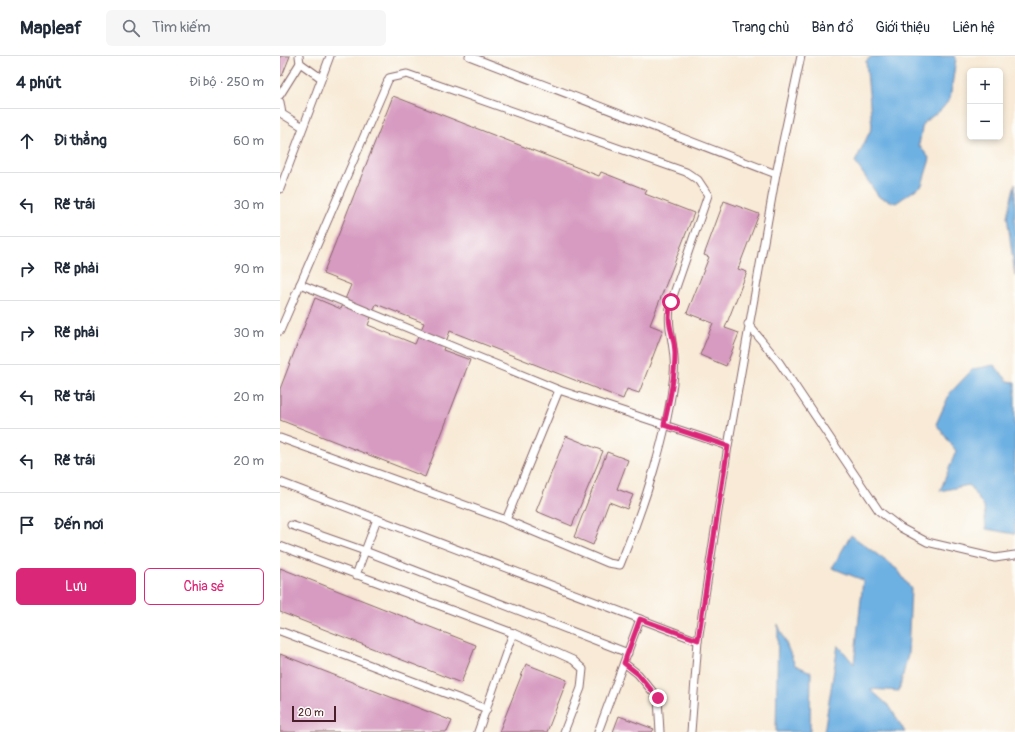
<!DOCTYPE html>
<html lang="vi">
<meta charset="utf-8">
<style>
:root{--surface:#fff;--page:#f6f6f7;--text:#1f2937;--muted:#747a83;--line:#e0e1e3;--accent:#db2777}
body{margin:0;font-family:Pangolin,sans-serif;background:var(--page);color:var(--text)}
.controls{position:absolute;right:12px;top:12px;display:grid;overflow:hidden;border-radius:6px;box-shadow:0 2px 6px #0003}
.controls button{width:36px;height:36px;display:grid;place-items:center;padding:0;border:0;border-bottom:1px solid var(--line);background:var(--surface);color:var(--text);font:20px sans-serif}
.scale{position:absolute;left:12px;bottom:10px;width:44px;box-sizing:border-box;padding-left:4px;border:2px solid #4a1f2b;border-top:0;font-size:11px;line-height:14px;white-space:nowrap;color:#4a1f2b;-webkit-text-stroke:3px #fdfcf7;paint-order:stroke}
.stop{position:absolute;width:12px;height:12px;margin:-9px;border:3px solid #db2777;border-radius:50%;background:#fff}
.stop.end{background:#db2777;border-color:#fff;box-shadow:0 1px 4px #0008}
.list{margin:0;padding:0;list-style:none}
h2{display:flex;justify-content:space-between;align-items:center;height:52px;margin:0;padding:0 16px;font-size:17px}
h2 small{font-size:13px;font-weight:400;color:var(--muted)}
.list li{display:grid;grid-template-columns:26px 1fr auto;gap:12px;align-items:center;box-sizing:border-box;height:64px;padding:0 16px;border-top:1px solid var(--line)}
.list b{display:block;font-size:15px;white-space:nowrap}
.list em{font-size:13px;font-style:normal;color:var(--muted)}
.actions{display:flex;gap:8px;padding:12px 16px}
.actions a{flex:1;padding:9px 0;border:1px solid var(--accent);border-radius:6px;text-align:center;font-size:14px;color:var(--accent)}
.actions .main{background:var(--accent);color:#fff}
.icon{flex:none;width:22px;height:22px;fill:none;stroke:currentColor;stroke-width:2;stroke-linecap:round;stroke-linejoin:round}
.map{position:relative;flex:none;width:735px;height:676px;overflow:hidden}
header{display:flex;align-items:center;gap:24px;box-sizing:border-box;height:56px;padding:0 20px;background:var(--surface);border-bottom:1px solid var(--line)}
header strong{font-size:19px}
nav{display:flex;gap:22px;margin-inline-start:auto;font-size:14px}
.search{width:280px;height:36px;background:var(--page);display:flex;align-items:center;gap:10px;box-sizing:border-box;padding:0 14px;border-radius:6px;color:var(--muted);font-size:15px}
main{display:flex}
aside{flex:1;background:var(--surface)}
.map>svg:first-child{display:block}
</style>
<header>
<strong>Mapleaf</strong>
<div class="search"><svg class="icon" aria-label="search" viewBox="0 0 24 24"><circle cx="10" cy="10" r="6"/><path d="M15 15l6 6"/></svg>Tìm kiếm</div>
<nav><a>Trang chủ</a><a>Bản đồ</a><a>Giới thiệu</a><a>Liên hệ</a></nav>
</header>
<main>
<aside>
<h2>4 phút<small>Đi bộ · 250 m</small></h2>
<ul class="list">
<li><svg class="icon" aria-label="ahead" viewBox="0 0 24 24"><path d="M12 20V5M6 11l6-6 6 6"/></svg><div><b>Đi thẳng</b></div><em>60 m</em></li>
<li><svg class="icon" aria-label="left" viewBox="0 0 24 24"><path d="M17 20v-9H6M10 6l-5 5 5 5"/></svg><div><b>Rẽ trái</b></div><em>30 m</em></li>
<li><svg class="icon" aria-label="right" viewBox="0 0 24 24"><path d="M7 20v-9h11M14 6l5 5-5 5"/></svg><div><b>Rẽ phải</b></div><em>90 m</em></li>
<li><svg class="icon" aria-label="right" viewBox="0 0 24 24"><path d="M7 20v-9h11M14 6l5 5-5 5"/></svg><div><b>Rẽ phải</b></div><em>30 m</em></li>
<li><svg class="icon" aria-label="left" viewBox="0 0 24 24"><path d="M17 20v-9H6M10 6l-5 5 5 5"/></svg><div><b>Rẽ trái</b></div><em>20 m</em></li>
<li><svg class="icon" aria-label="left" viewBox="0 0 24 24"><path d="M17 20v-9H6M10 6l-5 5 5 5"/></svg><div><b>Rẽ trái</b></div><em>20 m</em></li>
<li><svg class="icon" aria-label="arrive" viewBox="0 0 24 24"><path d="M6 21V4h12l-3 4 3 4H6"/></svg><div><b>Đến nơi</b></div></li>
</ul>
<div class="actions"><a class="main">Lưu</a><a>Chia sẻ</a></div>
</aside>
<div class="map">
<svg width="735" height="676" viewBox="0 0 735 676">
<rect width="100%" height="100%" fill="#fdfcf7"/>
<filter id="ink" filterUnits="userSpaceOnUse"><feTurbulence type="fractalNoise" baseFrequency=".025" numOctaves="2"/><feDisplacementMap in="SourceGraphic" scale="8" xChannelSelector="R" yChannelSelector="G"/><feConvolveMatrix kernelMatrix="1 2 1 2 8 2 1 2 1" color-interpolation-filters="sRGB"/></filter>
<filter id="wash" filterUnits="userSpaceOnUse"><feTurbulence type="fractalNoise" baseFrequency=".012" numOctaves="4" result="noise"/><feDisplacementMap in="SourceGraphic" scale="16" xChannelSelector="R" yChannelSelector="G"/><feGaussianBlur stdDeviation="0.9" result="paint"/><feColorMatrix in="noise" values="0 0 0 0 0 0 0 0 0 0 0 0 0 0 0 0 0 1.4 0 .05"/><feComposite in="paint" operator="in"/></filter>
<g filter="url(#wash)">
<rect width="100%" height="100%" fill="#f8ead6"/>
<g fill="#6db0e2" stroke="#5c6886">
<path d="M592,0H674L676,3L670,43L661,54L643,67L639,89L650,103L642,129L616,147L599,141L575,106L592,71L586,5Z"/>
<path d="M735,127V220L727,160Z"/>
<path d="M714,309L728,325L735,326V478L706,473L704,451L689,429L660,435L676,395L656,368L670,337L693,313Z"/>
<path d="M571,479L618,514L631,533L628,598L619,635L590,633L610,651L625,676H544L558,589L574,608L583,524L552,512Z"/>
<path d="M498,568L515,609L531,616L530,676H496Z"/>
</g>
<g id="blocks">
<g fill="#d79bc1" fill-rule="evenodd">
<path d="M0,0H10L2,20L0,19Z"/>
<path d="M113,40L319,120L321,116L367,134L365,138L414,157L370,269L383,274L359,337L347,333L343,343L170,275L163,294L190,304L145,421L0,364V333L35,242L61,253L71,229L43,218ZM96,248L144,267L135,288L88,269Z"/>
<path d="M444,145L479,158L458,213L467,216L445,272L459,277L446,310L420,299L433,267L407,257L429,201L424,199Z"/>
<path d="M286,380L323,395L292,470L256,455Z"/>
<path d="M327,396L348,404L337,433L353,439L347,453L329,446L313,489L294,481Z"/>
<path d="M0,512L196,589L181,627L0,556Z"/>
<path d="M0,598L172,665L167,676H0Z"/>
<path d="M246,608L287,624L267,676H219Z"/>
<path d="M339,660L374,673L372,676H333Z"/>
</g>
</g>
</g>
<g filter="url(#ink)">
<use href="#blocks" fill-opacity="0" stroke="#876667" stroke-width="1"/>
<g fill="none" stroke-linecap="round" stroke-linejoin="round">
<defs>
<g id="lane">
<path d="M19,0L20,7L41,22"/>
<path d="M189,0L496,118"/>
<path d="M0,39L20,7"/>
<path d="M0,46L2,58L23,71"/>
<path d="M0,133L50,0"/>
<path d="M20,228L279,334L448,390"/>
<path d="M468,268L499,306L599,455L621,472L647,486L715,502L735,499"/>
<path d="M0,275L109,22L127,18L406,116L418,124L428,139L391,246C385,271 397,293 394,318C388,378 363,454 340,509L328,507L226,464L0,382"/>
<path d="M0,426L418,585"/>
<path d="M226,464L279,334"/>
<path d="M11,469L85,495L348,597"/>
<path d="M0,490L233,577L198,676"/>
<path d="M76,519L97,463"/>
<path d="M0,575L207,653"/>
<path d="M233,577L293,604L303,613L301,632L284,676"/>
<path d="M344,607L358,618L378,642L380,676"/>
<path d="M318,676L360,563"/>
<path d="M411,676L418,585L448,390L496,118L521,0"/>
</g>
</defs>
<use href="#lane" stroke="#876667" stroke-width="9"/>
<use href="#lane" stroke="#fff" stroke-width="7"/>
</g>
</g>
<g fill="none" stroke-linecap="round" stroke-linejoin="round" filter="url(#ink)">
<path stroke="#db2777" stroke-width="5" d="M378,642L358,618L344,607L360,563L418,584L448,390L384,369C389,346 395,322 395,298C395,277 385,271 391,246"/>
</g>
</svg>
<div class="controls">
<button>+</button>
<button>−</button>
</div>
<div class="scale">20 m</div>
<div class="stop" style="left:391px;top:246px"></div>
<div class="stop end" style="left:378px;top:642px"></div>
</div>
</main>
